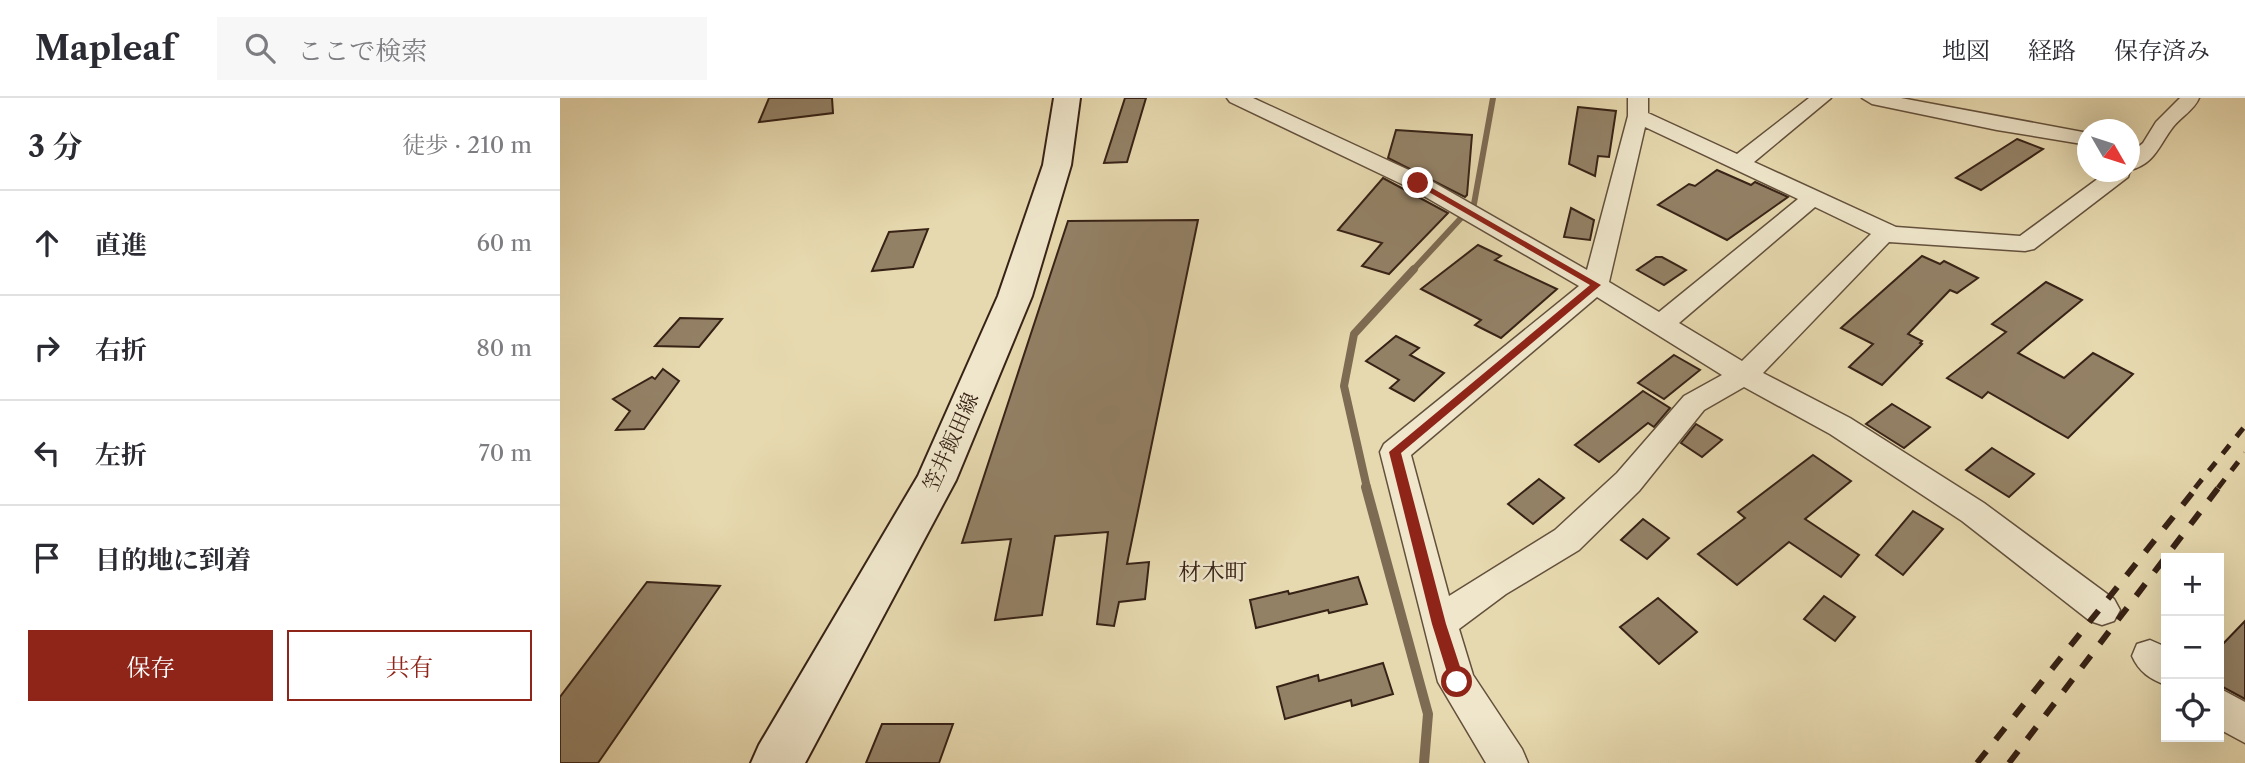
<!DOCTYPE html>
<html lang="ja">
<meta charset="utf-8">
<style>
:root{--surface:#fff;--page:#f7f7f7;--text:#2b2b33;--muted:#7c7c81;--line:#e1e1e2;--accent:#8f2418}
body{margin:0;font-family:"Libre Caslon Text","Noto Serif JP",serif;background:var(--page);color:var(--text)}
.controls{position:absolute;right:21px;bottom:21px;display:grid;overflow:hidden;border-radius:0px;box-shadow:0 7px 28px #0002}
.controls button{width:63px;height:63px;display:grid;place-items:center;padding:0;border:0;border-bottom:2px solid var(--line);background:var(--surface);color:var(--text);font:35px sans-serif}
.compass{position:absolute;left:1517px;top:21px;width:63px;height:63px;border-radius:50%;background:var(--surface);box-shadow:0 7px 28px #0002;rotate:129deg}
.stop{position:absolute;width:21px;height:21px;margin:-16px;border:5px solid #8f2418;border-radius:50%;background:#fff}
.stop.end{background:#8f2418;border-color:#fff;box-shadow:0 2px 7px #0008}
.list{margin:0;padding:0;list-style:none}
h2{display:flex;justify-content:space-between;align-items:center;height:91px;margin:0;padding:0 28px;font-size:30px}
h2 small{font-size:23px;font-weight:400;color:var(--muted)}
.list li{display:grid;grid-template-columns:46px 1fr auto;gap:21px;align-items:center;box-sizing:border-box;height:105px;padding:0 28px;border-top:2px solid var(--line)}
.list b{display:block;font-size:26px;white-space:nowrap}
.list em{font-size:23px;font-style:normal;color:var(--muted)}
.actions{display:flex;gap:14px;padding:21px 28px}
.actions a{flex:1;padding:16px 0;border:2px solid var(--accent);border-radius:0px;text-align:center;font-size:24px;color:var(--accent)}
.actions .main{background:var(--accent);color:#fff}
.icon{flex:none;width:38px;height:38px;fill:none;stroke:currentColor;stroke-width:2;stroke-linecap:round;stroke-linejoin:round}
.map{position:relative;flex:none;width:1685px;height:665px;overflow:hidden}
header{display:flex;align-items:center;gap:42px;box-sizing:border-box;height:98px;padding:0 35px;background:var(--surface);border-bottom:2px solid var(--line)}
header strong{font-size:33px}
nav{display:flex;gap:38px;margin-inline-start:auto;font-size:24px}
.search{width:490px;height:63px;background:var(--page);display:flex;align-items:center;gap:18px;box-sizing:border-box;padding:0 24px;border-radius:0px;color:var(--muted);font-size:26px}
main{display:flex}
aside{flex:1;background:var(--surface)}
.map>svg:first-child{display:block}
</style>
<header>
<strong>Mapleaf</strong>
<div class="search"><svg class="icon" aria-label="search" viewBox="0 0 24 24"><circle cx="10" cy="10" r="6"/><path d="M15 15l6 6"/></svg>ここで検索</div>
<nav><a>地図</a><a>経路</a><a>保存済み</a></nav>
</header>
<main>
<aside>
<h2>3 分<small>徒歩 · 210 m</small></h2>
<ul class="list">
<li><svg class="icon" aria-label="ahead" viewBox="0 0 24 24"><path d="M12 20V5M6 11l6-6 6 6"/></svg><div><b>直進</b></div><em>60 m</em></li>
<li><svg class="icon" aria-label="right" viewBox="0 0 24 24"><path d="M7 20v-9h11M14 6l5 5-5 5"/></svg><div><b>右折</b></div><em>80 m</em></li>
<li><svg class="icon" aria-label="left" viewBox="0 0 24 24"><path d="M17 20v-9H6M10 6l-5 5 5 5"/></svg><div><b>左折</b></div><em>70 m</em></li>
<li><svg class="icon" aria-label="arrive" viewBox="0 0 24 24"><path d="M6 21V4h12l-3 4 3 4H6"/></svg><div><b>目的地に到着</b></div></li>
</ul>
<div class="actions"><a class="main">保存</a><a>共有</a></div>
</aside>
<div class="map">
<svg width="1685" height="665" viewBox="0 0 1685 665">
<rect width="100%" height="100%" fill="#e7d9af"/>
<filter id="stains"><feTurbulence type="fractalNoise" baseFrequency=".00286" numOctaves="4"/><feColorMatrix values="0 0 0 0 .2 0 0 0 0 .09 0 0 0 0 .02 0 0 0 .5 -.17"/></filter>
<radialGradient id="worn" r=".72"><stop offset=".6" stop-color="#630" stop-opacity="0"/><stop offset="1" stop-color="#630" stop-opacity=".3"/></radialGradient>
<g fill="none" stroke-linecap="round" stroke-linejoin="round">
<path stroke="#7d6b53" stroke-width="6" d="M852,173L914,106L933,0"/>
<path stroke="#7d6b53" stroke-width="8" d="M807,390L784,288L794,236L854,171"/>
<path stroke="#7d6b53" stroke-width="10" d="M806,389L868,616L864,665"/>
</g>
<g fill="#938166" stroke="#372216" stroke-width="2">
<path d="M209,0H272L273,15L199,24Z"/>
<path d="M565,0H586L567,64L544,65Z"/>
<path d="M1018,9L1056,13L1049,59L1038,58L1035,78L1009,66Z"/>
<path d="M836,32L912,37L907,97L905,99L828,60Z"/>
<path d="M1457,41L1483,51L1421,92L1396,80Z"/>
<path d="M1157,72L1191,87L1195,84L1228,99L1167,142L1098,107L1129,86L1135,88Z"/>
<path d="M823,80L888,115L829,176L802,168L822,145L778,132Z"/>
<path d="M1011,110L1034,122L1030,142L1004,139Z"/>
<path d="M638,122L567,466L589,464L585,501L559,504L554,528L537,526L548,434L495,438L482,517L435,522L451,441L402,445L508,123Z"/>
<path d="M368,131L353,169L312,173L329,134Z"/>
<path d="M918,147L941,158L935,162L997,191L941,240L915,227L921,222L861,191Z"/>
<path d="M1362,158L1380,166L1384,163L1418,180L1397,195L1390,192L1348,236L1362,243L1360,245L1362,246L1322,287L1289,269L1313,246L1281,230Z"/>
<path d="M1096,159H1102L1126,172L1104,187L1077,172Z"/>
<path d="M1486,184L1522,202L1458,255L1504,280L1533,255L1573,276L1508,340L1428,294L1422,300L1387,280L1446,234L1432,226Z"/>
<path d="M120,220L162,221L139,249L95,248Z"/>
<path d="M836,238L859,250L850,257L884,275L854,303L830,290L839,282L806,263Z"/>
<path d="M1114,257L1140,272L1104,301L1078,285Z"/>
<path d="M103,271L119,283L84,331L56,332L70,313L53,301L92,279L95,281Z"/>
<path d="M1083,293L1110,310L1094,329L1088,325L1039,364L1015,347Z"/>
<path d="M1332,306L1370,329L1344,350L1306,326Z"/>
<path d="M1136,326L1162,342L1142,359L1121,345Z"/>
<path d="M1432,350L1474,376L1449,399L1406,372Z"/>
<path d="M1253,357L1291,383L1245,421L1299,457L1281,479L1229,444L1177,487L1138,456L1185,420L1178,414Z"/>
<path d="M979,381L1004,400L973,426L948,406Z"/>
<path d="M1353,413L1383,431L1343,477L1316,457Z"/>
<path d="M1083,421L1109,440L1087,461L1061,442Z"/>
<path d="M798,479L807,506L769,515L768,512L696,530L690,502L728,493L729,496Z"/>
<path d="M87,484L160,488L38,665H0V599Z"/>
<path d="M1264,498L1295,519L1275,543L1244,521Z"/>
<path d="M1098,500L1137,534L1099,566L1060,529Z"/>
<path d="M1685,523V601L1659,587V550Z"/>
<path d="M823,565L833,596L792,608L791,602L725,621L717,589L758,577L759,583Z"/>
<path d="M322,626H393L379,665H306Z"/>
</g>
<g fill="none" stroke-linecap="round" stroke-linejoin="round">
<defs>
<g id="street">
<path d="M667,0H693L866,80L1027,172L1068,18V0H1088V15L1177,56L1249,0H1271L1194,64L1336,129L1460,138L1547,74H1570V56L1583,45L1596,24L1620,0H1639C1635,11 1621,19 1613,29C1599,47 1595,66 1570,72L1568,79L1474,151L1465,153L1329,144L1203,275L1290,320L1424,405L1554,501L1560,512L1554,523L1542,527L1530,523L1402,423L1270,336L1184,289L1144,312L1079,393L1019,452L946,496L899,531L913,577L962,651L968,665H926L878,584L820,354L824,346L1019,188L850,90L670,4ZM1085,29L1238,101L1099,214L1049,184ZM1255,109L1311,136L1182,263L1119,225ZM1037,199L1162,277L1124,298L1057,375L995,432L889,498L851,357Z"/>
<path d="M1302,0H1341L1528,35V47L1437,32L1312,6Z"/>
<path d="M1590,542L1606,549V587C1590,581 1579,574 1572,558L1577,546Z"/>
<path d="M1659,590L1685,604V645L1659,631Z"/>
</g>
<path id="secondary" d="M494,0H520L511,67L472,198L396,382L245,665H191L199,647L358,378L438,198L483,67Z"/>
</defs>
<use href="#street" stroke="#63503c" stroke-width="3"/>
<use href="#secondary" stroke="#372216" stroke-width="4"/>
<use href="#street" fill="#efe6cb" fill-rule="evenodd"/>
<use href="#secondary" fill="#efe6cb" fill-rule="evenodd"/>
<g stroke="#372216" stroke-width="5" stroke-dasharray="11 11" stroke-linecap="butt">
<path d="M1635,390L1685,328"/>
<path d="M1658,390L1685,355"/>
</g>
<g stroke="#372216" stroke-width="6" stroke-dasharray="15 15" stroke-linecap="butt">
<path d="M1417,665L1637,389"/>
<path d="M1449,665L1659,389"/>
</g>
</g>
<path fill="#8f2418" d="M858,82L1041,187L841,355L886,526L905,584L897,591L890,584L872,526L829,354L1030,187L855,86Z"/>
<g text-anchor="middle" stroke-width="5" stroke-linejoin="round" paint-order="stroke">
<g font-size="21" fill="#372216" stroke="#efe6cb">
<text transform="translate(391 344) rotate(-66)" y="7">笠井飯田線</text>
</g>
<g font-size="23" fill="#372216" stroke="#efe6cb">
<text x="653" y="482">材木町</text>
</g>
</g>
<rect width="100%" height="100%" filter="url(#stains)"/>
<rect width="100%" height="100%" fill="url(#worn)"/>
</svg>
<div class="controls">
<button>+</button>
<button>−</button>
<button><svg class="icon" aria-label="locate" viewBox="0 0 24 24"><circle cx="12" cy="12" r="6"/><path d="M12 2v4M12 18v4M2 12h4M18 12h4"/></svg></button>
</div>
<svg class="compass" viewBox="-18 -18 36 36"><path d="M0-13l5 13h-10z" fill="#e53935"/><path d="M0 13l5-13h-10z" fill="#7c7c81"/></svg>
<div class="stop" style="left:897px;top:584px"></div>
<div class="stop end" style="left:858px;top:85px"></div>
</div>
</main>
